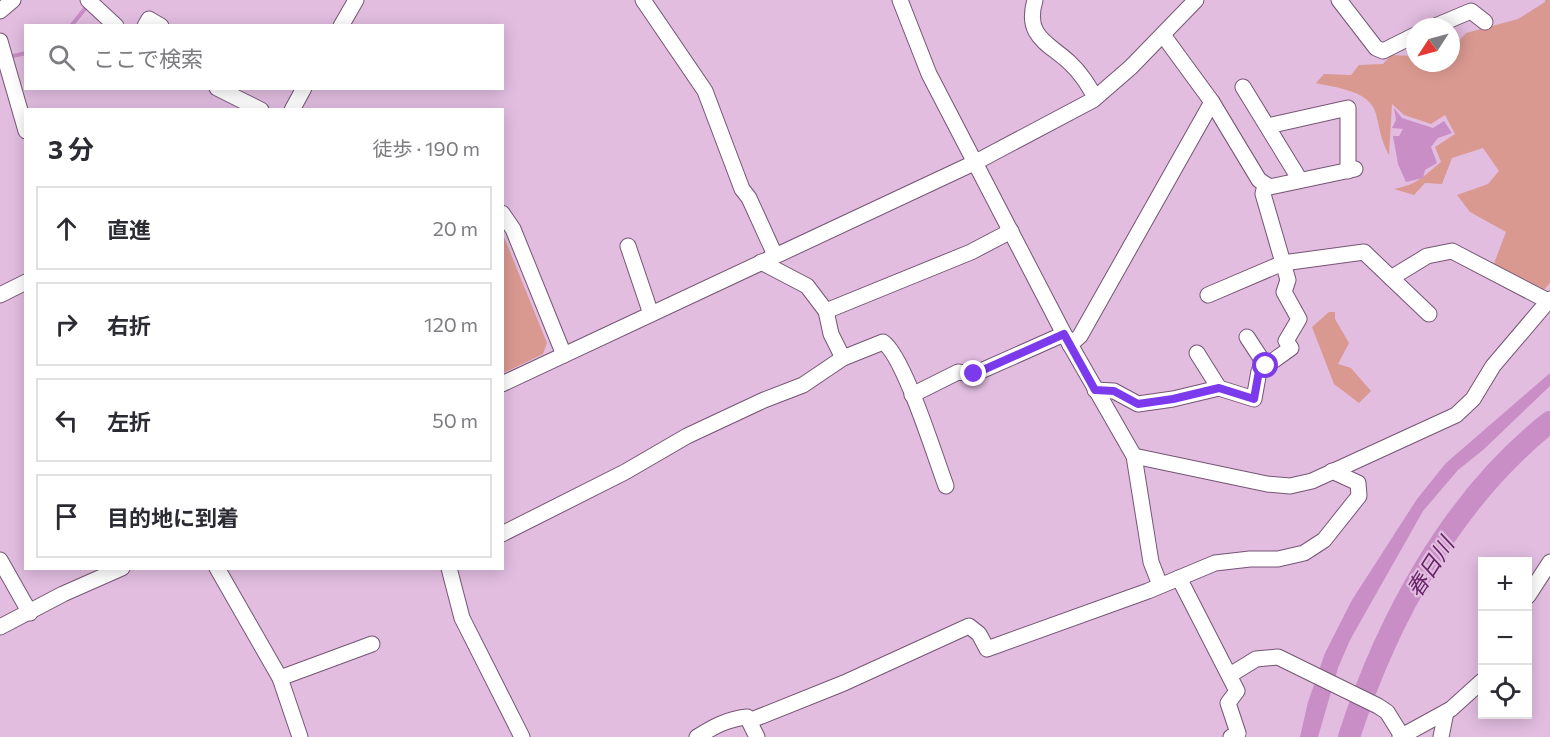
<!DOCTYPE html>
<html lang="ja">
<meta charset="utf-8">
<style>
:root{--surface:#fff;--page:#f2f2f3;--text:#2b2b33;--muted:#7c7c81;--line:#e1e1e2}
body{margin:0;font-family:Commissioner,"Noto Sans JP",sans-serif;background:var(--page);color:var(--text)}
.controls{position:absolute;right:18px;bottom:18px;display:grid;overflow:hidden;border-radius:0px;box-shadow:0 3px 15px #0003}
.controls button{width:54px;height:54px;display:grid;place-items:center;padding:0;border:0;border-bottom:2px solid var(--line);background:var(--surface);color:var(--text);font:30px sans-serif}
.compass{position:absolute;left:1406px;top:18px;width:54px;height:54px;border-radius:50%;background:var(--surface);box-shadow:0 3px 15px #0003;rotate:234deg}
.stop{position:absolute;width:18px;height:18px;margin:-14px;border:4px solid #7c3aed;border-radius:50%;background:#fff}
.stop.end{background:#7c3aed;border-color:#fff;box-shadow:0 2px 6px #0008}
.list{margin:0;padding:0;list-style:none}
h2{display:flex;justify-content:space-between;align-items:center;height:78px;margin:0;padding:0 24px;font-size:26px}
h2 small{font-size:20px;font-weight:400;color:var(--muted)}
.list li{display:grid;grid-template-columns:39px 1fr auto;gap:18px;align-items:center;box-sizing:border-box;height:84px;margin:0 12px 12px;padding:0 12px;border:2px solid var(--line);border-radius:0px}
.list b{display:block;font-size:22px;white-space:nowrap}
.list em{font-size:20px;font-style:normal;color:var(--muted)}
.icon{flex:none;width:33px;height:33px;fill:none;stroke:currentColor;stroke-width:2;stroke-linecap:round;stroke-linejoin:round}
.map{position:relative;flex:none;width:1550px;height:737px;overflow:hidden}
.search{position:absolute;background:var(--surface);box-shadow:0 3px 15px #0003;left:24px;top:24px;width:480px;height:66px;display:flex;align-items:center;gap:15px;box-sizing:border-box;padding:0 21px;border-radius:0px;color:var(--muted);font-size:22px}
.panel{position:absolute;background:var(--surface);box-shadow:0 3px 15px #0003;left:24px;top:108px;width:480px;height:462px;border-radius:0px}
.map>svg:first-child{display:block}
</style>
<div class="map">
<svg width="1550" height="737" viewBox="0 0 1550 737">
<rect width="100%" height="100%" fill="#e2bde0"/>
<g fill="#da9990">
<path d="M1545,0H1550V283L1544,290L1493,266L1506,232L1470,212L1457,195L1488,184L1499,171L1483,148L1452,158L1442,184L1425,183L1414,195L1394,189C1419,184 1423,176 1441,162L1435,147L1455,134L1445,115L1431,124L1404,115L1392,104L1389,155C1381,141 1380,130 1376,114C1370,90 1336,88 1316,83L1324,74L1351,75L1359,65L1383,64L1391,55L1415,56V63H1451V49L1466,33L1518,19L1545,2Z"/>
<path d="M502,232L547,343L543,354L503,373Z"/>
<path d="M1329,312H1335V319L1349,343L1338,364L1351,368L1371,391L1359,403L1334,384L1312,327Z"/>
</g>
<g fill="#c88ec5">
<path d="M1394,108L1402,118L1433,128L1444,121L1452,133L1438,138L1431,147L1437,163L1425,170L1423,178L1406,182L1398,164L1393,136H1399L1403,129L1392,128L1396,120Z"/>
<path d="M1550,373V386L1483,450L1458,470L1423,511L1350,640L1338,668L1318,737H1300L1308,702L1325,653L1352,600L1417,499L1446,463Z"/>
</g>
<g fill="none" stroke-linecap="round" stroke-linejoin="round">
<g stroke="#c88ec5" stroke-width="4">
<path d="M71,26L88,5"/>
<path d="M9,57L26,53"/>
</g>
<path stroke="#c88ec5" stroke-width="22" d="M1349,737C1387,620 1452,499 1550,422"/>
<defs>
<g id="minor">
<path d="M88,0L116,26"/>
<path d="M643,0L705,91L742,189L749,198L775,255"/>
<path d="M900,0L929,74L1064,334L1134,456L1151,562L1160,585"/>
<path d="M1035,0C1024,37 1049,43 1070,63C1081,73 1088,85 1095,97"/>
<path d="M1339,0L1376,48L1383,51L1415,35"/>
<path d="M0,11L13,0"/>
<path d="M145,26L149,19L161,26"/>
<path d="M341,26L356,0"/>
<path d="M1433,27L1471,11L1485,22"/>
<path d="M1163,35L1212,102L1259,180L1270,187L1355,169"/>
<path d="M0,41L26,131"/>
<path d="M1243,87L1300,180"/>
<path d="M217,88L261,110"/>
<path d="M292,110L304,88"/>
<path d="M1268,126L1348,108V171"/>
<path d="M502,213L513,229L564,355"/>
<path d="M628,246L651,314"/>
<path d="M761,262L807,286L826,311L831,334L843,358"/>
<path d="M1391,278L1427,256L1452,251L1548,301"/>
<path d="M0,295L26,282"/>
<path d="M1208,295L1283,263L1364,252L1429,314"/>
<path d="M826,311L971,252L1011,231"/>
<path d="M1247,337L1266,366"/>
<path d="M1070,345L1080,336L1212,102"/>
<path d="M1197,353L1219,388"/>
<path d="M502,384L976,162L1093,100L1131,67L1196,0"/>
<path d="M1095,390L1114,391L1138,404L1173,399L1219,388L1254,399L1259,371L1291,348L1286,341L1299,319L1284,292L1288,280L1263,194L1265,185"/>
<path d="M912,395L958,372L974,374L1064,334"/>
<path d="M1134,456L1267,484L1290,486L1312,481L1456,415L1473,399L1493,366L1550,299"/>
<path d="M502,534L625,472L687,436L764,400L803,385L843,358L883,342C904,356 935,457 946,486"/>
<path d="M0,560L30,613"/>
<path d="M217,568L280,678L300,737"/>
<path d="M449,568L462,618L522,737"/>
<path d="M1179,578L1237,691L1228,703L1238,733L1231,737"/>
<path d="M1528,596L1550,562"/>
<path d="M0,627L63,594L122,568"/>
<path d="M1230,675L1256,659L1278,657L1378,706L1387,712L1402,736"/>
<path d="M280,678L372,644"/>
<path d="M749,721L844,683L969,626L979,634L987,649L1148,591L1215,563L1250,559H1278L1304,553L1324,540L1359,496L1358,483L1332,471"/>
<path d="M697,737C713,727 727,719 747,717L757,737"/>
<path d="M1400,737L1451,709L1482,681"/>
<path d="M1441,737L1446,712"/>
</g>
</defs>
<use href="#minor" stroke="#755574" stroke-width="17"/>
<use href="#minor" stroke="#fff" stroke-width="15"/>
</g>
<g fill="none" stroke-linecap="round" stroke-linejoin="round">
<path stroke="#7c3aed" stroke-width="8" d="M974,374L1064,334L1095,390L1114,391L1138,404L1173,399L1219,388L1254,399L1259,371L1266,366"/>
</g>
<g text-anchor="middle" stroke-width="4.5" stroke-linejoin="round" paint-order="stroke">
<g font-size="22" font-style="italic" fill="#682468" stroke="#e2bde0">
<text transform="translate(1430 567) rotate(-57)" y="8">春日川</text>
</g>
</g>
</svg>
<div class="controls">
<button>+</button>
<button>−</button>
<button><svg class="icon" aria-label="locate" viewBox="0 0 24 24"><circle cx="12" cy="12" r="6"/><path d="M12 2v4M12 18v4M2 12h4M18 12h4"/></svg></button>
</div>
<svg class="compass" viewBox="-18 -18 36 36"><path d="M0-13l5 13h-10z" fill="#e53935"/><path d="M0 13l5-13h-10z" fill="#7c7c81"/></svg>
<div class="stop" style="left:1266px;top:366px"></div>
<div class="stop end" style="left:974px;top:374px"></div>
<div class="search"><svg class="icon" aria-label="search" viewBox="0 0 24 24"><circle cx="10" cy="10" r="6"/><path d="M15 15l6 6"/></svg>ここで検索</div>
<section class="panel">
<h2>3 分<small>徒歩 · 190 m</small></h2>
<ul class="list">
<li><svg class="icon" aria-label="ahead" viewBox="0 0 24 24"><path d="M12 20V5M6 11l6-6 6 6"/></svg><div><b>直進</b></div><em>20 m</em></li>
<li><svg class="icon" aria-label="right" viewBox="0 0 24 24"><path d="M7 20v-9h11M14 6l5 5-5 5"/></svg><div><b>右折</b></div><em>120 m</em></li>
<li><svg class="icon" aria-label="left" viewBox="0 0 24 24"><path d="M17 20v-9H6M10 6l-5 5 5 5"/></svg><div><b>左折</b></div><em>50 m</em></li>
<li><svg class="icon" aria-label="arrive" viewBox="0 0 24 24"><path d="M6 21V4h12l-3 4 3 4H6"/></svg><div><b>目的地に到着</b></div></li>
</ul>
</section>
</div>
